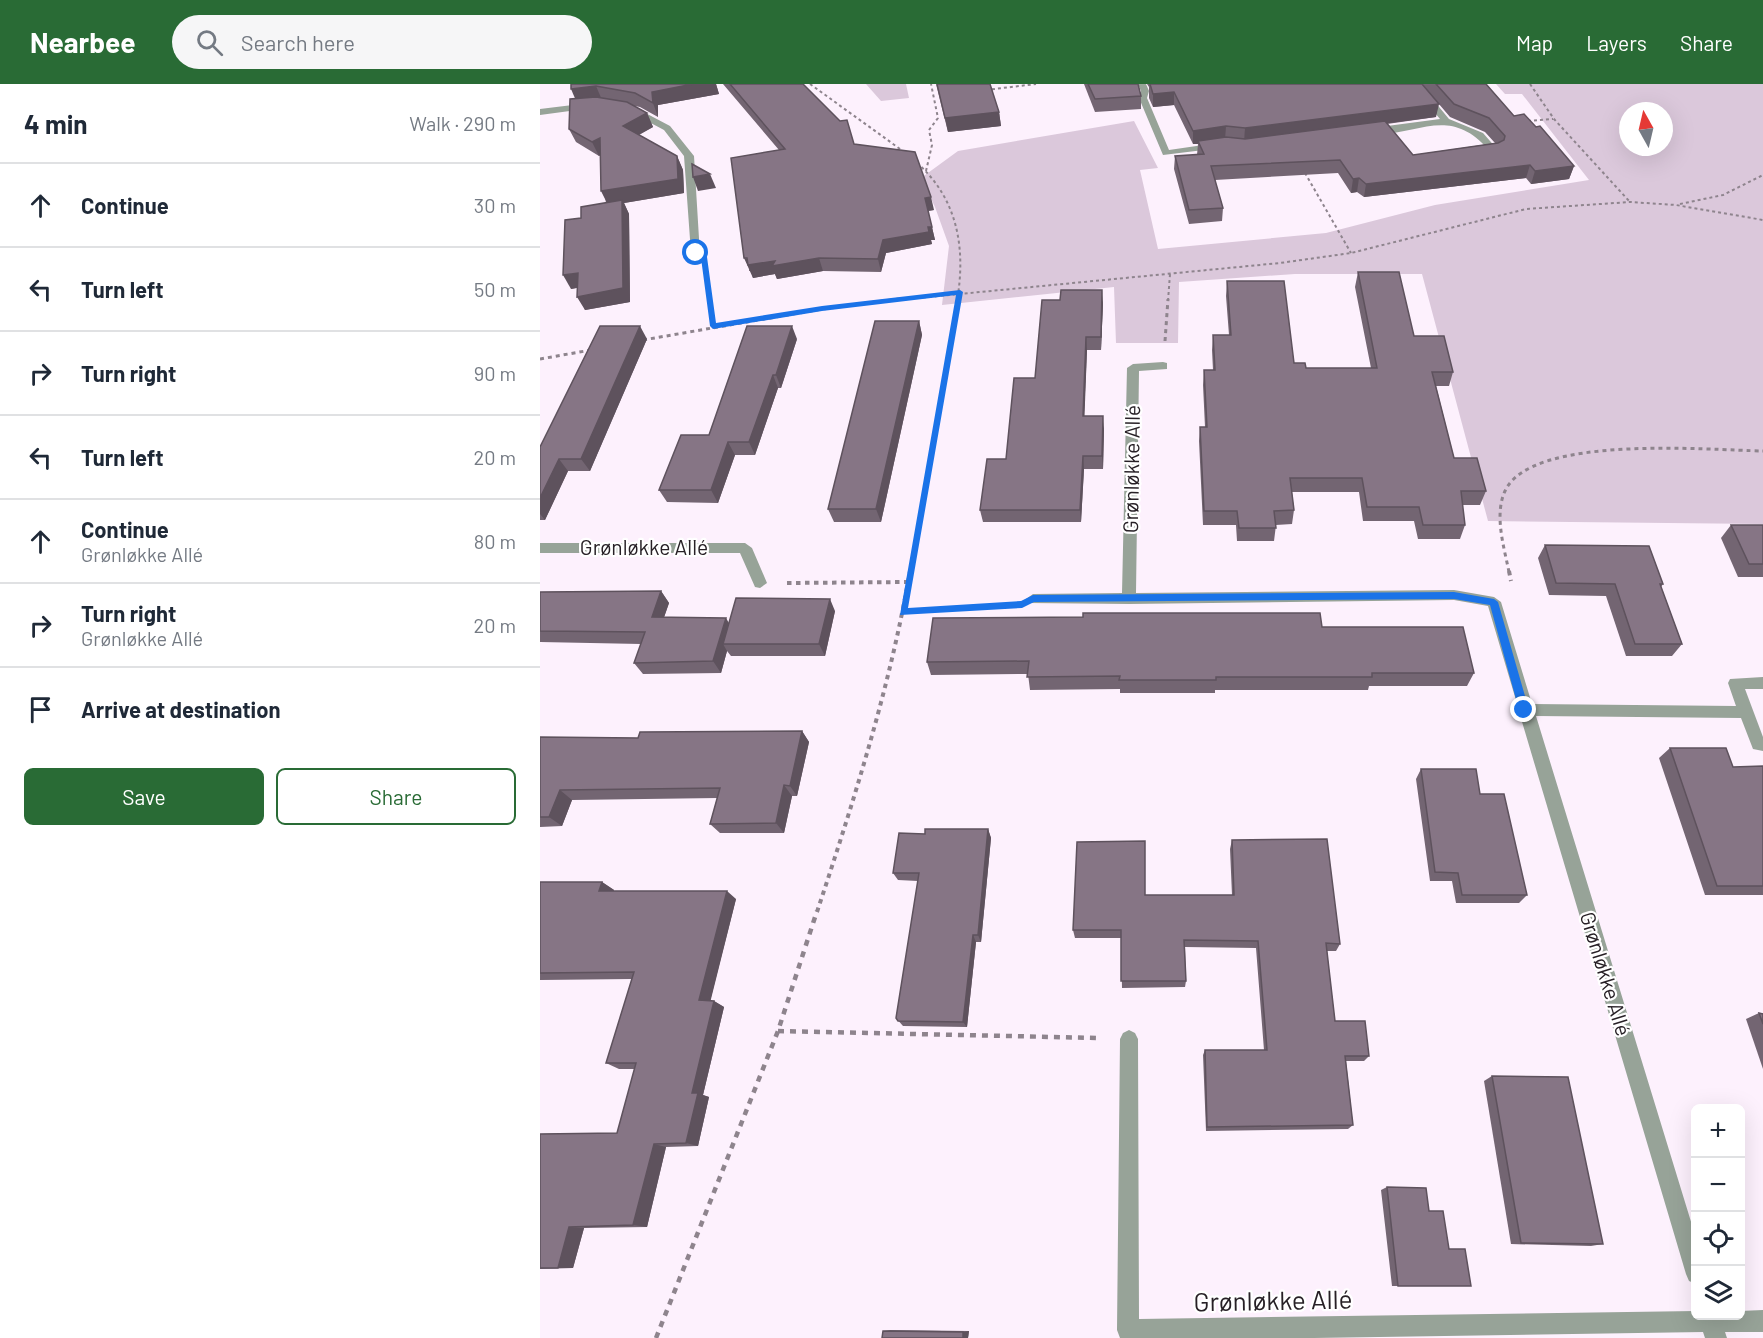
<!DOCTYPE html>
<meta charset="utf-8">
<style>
:root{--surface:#fff;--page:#f6f6f7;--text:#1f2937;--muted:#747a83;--line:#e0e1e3;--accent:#296b35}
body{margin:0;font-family:Barlow,sans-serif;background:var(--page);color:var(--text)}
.controls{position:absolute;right:18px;bottom:18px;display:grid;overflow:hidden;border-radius:9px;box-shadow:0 6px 24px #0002}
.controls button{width:54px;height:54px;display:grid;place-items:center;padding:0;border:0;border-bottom:2px solid var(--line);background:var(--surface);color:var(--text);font:30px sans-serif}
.compass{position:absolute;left:1079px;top:18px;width:54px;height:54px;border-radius:50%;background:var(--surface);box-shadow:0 6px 24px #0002;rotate:352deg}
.stop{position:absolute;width:18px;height:18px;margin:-14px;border:4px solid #1a73e8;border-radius:50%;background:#fff}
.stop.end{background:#1a73e8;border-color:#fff;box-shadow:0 2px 6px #0008}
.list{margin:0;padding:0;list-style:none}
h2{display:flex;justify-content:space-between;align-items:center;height:78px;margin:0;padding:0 24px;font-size:26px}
h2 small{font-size:20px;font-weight:400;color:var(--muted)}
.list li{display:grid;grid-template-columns:39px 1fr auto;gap:18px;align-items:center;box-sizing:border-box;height:84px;padding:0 24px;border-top:2px solid var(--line)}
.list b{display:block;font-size:22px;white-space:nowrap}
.list p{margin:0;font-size:20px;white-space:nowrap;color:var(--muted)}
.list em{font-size:20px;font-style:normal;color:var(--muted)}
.actions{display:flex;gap:12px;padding:18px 24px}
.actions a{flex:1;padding:14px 0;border:2px solid var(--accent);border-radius:9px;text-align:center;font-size:21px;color:var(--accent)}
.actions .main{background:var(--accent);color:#fff}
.icon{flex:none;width:33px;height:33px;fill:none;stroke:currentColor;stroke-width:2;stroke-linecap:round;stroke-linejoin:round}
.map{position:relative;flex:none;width:1223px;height:1254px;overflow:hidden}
header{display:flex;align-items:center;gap:36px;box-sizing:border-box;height:84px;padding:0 30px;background:var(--accent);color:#fff}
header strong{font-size:28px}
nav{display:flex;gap:33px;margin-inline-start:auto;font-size:21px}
.search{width:420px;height:54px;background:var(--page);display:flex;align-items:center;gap:15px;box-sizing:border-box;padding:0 21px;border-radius:33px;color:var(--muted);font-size:22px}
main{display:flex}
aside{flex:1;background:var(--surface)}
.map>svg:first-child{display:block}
</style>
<header>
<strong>Nearbee</strong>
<div class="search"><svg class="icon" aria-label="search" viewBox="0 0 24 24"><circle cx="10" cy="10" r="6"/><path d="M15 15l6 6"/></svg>Search here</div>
<nav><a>Map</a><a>Layers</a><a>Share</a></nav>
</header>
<main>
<aside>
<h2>4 min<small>Walk · 290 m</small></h2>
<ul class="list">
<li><svg class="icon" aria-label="ahead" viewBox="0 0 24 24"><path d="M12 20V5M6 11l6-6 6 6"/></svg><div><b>Continue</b></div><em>30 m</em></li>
<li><svg class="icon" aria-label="left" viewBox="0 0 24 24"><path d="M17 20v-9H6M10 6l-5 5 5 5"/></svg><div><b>Turn left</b></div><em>50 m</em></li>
<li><svg class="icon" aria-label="right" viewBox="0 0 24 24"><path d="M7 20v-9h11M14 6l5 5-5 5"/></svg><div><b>Turn right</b></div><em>90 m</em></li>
<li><svg class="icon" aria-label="left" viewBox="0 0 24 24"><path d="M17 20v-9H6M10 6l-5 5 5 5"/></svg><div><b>Turn left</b></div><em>20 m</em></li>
<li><svg class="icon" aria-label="ahead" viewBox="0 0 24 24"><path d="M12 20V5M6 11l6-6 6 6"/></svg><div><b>Continue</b><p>Grønløkke Allé</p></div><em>80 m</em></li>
<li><svg class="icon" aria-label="right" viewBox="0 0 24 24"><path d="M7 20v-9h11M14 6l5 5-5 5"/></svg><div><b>Turn right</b><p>Grønløkke Allé</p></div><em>20 m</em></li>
<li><svg class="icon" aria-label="arrive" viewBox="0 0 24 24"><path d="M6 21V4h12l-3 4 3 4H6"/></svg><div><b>Arrive at destination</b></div></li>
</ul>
<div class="actions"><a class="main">Save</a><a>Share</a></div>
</aside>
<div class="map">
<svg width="1223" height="1254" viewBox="0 0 1223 1254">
<rect width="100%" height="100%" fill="#fdf1fd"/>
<g fill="#dbc8db" fill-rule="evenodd">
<path d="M326,0H366L369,14L341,17Z"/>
<path d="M956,0H1223V440L948,437L882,190H755L639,198L638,259H576L574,203L402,221L409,162L395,123L381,94L418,67L594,37L618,84L600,86L618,165L786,149L895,121L1049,96L982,10H965ZM1088,27H1124V63H1088Z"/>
</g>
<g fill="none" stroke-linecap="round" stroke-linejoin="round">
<g stroke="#8e848d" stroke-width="2" stroke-dasharray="3 3" stroke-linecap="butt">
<path d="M270,0L367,70"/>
<path d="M990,0L1014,35L1090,118"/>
<path d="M446,6L496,0"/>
<path d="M988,37L1013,35"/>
<path d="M377,79C418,115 426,165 417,217"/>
<path d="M386,87L392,61L389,46L398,34L391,0"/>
<path d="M765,89L811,169"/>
<path d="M1140,120L1183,111L1223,91"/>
<path d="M166,190L170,217"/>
<path d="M347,217L740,179L811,169L986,125L1090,118L1136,121L1223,136"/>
<path d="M628,217L630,190"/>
</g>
<g stroke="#8e848d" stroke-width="3" stroke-dasharray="4 4" stroke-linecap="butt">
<path d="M169,215L173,242"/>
<path d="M103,256L282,225L359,215"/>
<path d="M625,257L628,215"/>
<path d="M0,275L51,266"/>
<path d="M370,488L418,215"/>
<path d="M969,488C964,463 954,431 965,407C991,350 1168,366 1223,367"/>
</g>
<g stroke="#8e848d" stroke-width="4" stroke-dasharray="4.5 4.5" stroke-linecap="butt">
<path d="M969,487L971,497"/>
<path d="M247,499L369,498"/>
<path d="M363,528L467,522"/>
<path d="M277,828C314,716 350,603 370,487"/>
</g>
<g stroke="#8e848d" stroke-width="4.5" stroke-dasharray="6 6" stroke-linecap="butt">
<path d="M238,947L559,954"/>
<path d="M116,1254L238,947L277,827"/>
</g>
<g fill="#97a398" fill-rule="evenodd">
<path d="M598,0H606L609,7L607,14L629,66L677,59L680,60V64L623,71L599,14L601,7Z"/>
<path d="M871,0H880L909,35L943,49L957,65V69L941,71V67L948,65C907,19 875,55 829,49L827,47L832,44L900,35Z"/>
<path d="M49,19L53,22L52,24L0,31V25Z"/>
<path d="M90,24H96L130,42L154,72L160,171L151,169L144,72L124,46L90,28Z"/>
<path d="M623,278L627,279V285L599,287L596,509L914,506L954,513L961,518L992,620L1196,622L1188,599L1190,595L1223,593V605H1205L1223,653V667L1213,665L1201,634L996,632L1156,1154V1200L1149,1197L1146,1190L980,631L977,626L978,623L948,522L914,516L589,520L488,519L486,515L493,510L582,509L587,284L593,280Z"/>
<path d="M0,459H205L212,464L227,499L220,504L215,503L200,469H0Z"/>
<path d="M589,946L595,949L598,955L599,1235L1156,1227V1232H1200V1227L1223,1226V1248H1185L1187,1254H1165L1163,1248L774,1254H580L577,1246L580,955L583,949Z"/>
</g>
</g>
<g fill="#736572" fill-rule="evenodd">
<path d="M31,0H176L179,10L118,21V33L100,23L95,22L107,29L113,43L99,51L137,72L143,86L144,109L84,119L89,130L90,218L45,226L37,204L31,205L41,134L66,119L60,71L59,72L36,58L29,45L36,15Z"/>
<path d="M183,0H263L314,60L394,126L388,127L395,156H391L392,160L346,169L341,188L283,187L237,195L235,190L213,194L211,187H209L239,66Z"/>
<path d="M396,0L459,28L461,42L408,48Z"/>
<path d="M544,0H598L601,12V25L555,28Z"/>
<path d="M607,0H946L974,32L996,43L1034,82L1029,95L991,100L986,94L824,113L817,108L811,109L798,89L675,96L683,124L682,137L649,140L634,85L635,72L657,71L658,60H653L634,21L613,23L609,14V3ZM893,13L910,33L945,48L955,59L873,71L847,40L896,33Z"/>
<path d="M818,188L874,252L913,288L909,302H896L914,374L946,407L940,421H922L925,441L920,455H878L874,437H823L819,408H752L754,426L752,440L736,441L734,457H697L696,441H663L659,357L660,343H665L663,301L664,286H673L672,266L673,251H689L686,212L687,197L754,279L766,284H831L815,203Z"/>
<path d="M563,219L561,266H547L544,332L564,345L563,385H544L541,438H443L440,426L466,375Z"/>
<path d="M379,237L382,251L341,438H294L288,425Z"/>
<path d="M107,255L50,387H28L5,436H0V363Z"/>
<path d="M257,255L241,304H238L215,371H195L178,419L127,418L119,406Z"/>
<path d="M1191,441H1223V493H1198L1181,454Z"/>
<path d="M1005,461L1123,500L1121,503L1142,560L1132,572H1086L1066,512L1009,511L998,474Z"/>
<path d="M121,507L129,519L124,533L189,539L295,527L285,572H191L187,567L181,589L103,590L94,579L101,560L0,558V508Z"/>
<path d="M782,543L934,589L927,602H829L828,606H675V609H580V605L490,606L488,590L391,591L387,578Z"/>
<path d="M262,647L269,658L257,712H252L244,749H180L170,740L177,714L32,716L22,742L0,743V653L98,654Z"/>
<path d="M1130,664L1193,683L1223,682V811H1165L1119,674Z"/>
<path d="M881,685L940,710L987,811L979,819H916L912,797H890L876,695Z"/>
<path d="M448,745L451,754L441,858H436L427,943L363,942L356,934L378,797L358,796L353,789L385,750Z"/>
<path d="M692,756L800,860L796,867H787L795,937L829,972L824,977H806L813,1041L808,1045L666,1047L663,971L665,966H724L716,864L645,863L646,897L645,903L582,904L581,854H535L533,846L605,811H692L690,765Z"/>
<path d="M0,798H62L74,806L73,807L196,815L170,917H174L184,923L163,1011L169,1013L158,1062L126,1063L107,1143L44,1144L33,1184L0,1185V1050L77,1049L95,985H79L66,979L92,895L0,896Z"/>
<path d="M1219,929H1223V985L1206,935Z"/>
<path d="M952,992L1063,1160L1051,1162L971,1160L944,997Z"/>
<path d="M847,1103L889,1127L909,1165L931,1202H852L841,1106Z"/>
<path d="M350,1246L429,1247L428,1254L343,1247Z"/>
</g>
<g fill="#5e525d">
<path d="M153,0H176L179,10L118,21V33L113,19L112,8Z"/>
<path d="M56,2L62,16L37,19L31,5Z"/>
<path d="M634,8V21L613,23V10Z"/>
<path d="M899,20L896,33L704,58L705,44Z"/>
<path d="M459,28L461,42L408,48L405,34Z"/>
<path d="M107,29L113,43L89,56L83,42Z"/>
<path d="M686,42L685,56L658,57V60H653V47Z"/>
<path d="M60,54L66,68L59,72L52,58Z"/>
<path d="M137,72L143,86L144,109L84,119L89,130L90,218L45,226L37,213L68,121L61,107Z"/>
<path d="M990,81L986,94L824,113L826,100Z"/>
<path d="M1034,82L1029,95L991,100L995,87Z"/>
<path d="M170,90L176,104L158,107L153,93Z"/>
<path d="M819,94L817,108L811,109L813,95Z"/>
<path d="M391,113L394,126L387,127L385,114Z"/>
<path d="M388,143H392L395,156H391L392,160L346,169L341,188L338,175L343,156Z"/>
<path d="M204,174L235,177L279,174L283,187L237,195L235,190L213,194Z"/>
<path d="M38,189L45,202L31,205L23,191Z"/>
<path d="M562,206L563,219L561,266V253Z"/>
<path d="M379,237L382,251L341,438L336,425Z"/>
<path d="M100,242L107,255L50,387L41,375Z"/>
<path d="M252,242L257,255L241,304L236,291Z"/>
<path d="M546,253L547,266L544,345L543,332Z"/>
<path d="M233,291L238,304L215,371L209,358Z"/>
<path d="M563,332L564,345L563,385L562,372Z"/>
<path d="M188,358L195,371L178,419L171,406Z"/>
<path d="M543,372L544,385L541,438L540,426Z"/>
<path d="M19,375L28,387L5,436L0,430V414Z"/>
<path d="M121,507L129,519L120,545L112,533Z"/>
<path d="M290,515L295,527L285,572L279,560Z"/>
<path d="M186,534L193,546L183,560L187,567L181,589L173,577Z"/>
<path d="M262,647L269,658L257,712L250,702Z"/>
<path d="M244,701L252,712L244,749L236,739Z"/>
<path d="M20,706L32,716L22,742L9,733Z"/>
<path d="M448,745L451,754L441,858L438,851Z"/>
<path d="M62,798L74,806L71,816L59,807Z"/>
<path d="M187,807L196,815L169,923L159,916Z"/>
<path d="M433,851L436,858L427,943L423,938Z"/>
<path d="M174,917L184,923L163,1011L169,1013L158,1062L146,1059L152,1009Z"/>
<path d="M114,1060L126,1063L107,1143L93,1141Z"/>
<path d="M29,1143L44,1144L33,1184H18Z"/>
<path d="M429,1247L428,1254H423V1248Z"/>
</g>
<g fill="#867585" stroke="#5e525d" stroke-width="1.5">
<path d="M31,0H153L112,8L113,19L95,9L56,2L31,5Z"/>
<path d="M190,0H263L300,37L307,36L314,60L375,68L391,113L385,114L392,143H388L389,148L343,156L338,175L279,174L232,182L235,177L208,181L207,174H204L191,74L245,65Z"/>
<path d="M397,0H450L459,28L405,34Z"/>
<path d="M548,0H598L601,12L555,15Z"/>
<path d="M610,0H882L899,20L705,44L686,42L653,47L634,8L613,10Z"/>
<path d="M896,0H946L974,32L984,30L996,43L1000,42L1034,82L995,87L990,81L826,100L819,94L813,95L800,76L671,82L683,124L649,126L635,72L664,70L658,57L686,53L705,55L845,37L873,71L958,59L964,56L965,52L949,34L914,20Z"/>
<path d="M56,13L87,18L107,29L83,42L137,72L138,95L61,107L60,54L52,58L29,45L30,15Z"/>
<path d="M152,80L170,90L153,93Z"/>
<path d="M82,116L83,204L37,213L38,189L23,191L25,136L41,134V123Z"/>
<path d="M818,188H859L874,252H904L913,288H892L914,374H937L946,407H921L925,441H883L879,423H827L822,394H750L754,426L734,427L736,444H699L697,427H664L660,343H667L664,286H675L673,251H691L687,197H744L754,279H765L766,284H837Z"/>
<path d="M521,206H562L561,253H546L543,332H563L562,372H543L540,426H440L447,375H466L474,294H495L502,216H520Z"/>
<path d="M335,237H379L336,425H288Z"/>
<path d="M60,242H100L41,375H19L0,414V363Z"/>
<path d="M207,242H252L236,291H233L209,358H188L171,406H119L141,351H169Z"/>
<path d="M1191,441H1223V480H1209Z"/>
<path d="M1005,461L1109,462L1123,500H1120L1142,560H1095L1075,500L1016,499Z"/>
<path d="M121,507L112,533L186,534L173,577L94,579L105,548L0,547V508Z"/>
<path d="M196,514L290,515L279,560H183Z"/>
<path d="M543,529H780L782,543H923L934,589H832V593H676V596H579L580,592L487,593L489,577L387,578L393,534L543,533Z"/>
<path d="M262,647L250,702L244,701L236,739L170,740L180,704L20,706L9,733H0V653L98,654L100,648Z"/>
<path d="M1130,664H1186L1193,683L1223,682V802H1177Z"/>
<path d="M881,685H936L940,710H964L987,811H922L918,789L895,788Z"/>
<path d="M385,745H448L438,851H433L423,938L358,937L356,934L379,789H353L359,749L385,750Z"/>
<path d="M787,755L800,860L786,859L795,937H825L829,972H805L813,1041L667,1043L665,966H727L718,857L644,856L646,897H581V846H533L537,758L605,757V811H694L692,756Z"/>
<path d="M0,798H62L59,807H187L159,916L174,917L152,1009H158L146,1059L114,1060L93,1141L29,1143L18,1184H0V1050L77,1049L96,979H66L94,888L0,889Z"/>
<path d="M1219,929L1223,930V940Z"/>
<path d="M952,992L1028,993L1063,1160L981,1159Z"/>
<path d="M847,1103L886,1104L889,1127H903L909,1165H925L931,1202H858Z"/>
<path d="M343,1247L423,1248V1254H342Z"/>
</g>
<path fill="#1a73e8" d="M153,167L167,173L176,239L282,222L420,206L423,208L368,524L481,517L493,511L914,508L954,515L958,518L989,626L988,629H981L979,626L950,521L914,515L494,518L482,524L360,531L416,211L282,227L173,245L170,242L161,174Z"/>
<g text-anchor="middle" stroke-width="4.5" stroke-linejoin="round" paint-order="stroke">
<g font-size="21" fill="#272026" stroke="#fff">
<text transform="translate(592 385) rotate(-89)" y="7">Grønløkke Allé</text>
<text x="104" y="471">Grønløkke Allé</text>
<text transform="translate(1065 890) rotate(73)" y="7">Grønløkke Allé</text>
</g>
<g font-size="26" fill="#272026" stroke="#fff">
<text transform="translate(733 1217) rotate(-1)" y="9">Grønløkke Allé</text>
</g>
</g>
</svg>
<div class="controls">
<button>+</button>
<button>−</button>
<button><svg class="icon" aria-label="locate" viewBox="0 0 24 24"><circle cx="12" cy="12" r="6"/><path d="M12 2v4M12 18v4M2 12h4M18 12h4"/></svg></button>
<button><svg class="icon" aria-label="layers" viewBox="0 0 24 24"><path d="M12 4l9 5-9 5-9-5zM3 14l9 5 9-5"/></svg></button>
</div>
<svg class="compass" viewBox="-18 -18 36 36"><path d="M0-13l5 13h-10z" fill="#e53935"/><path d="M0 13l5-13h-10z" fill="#747a83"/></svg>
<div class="stop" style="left:156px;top:169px"></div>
<div class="stop end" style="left:984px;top:626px"></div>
</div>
</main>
